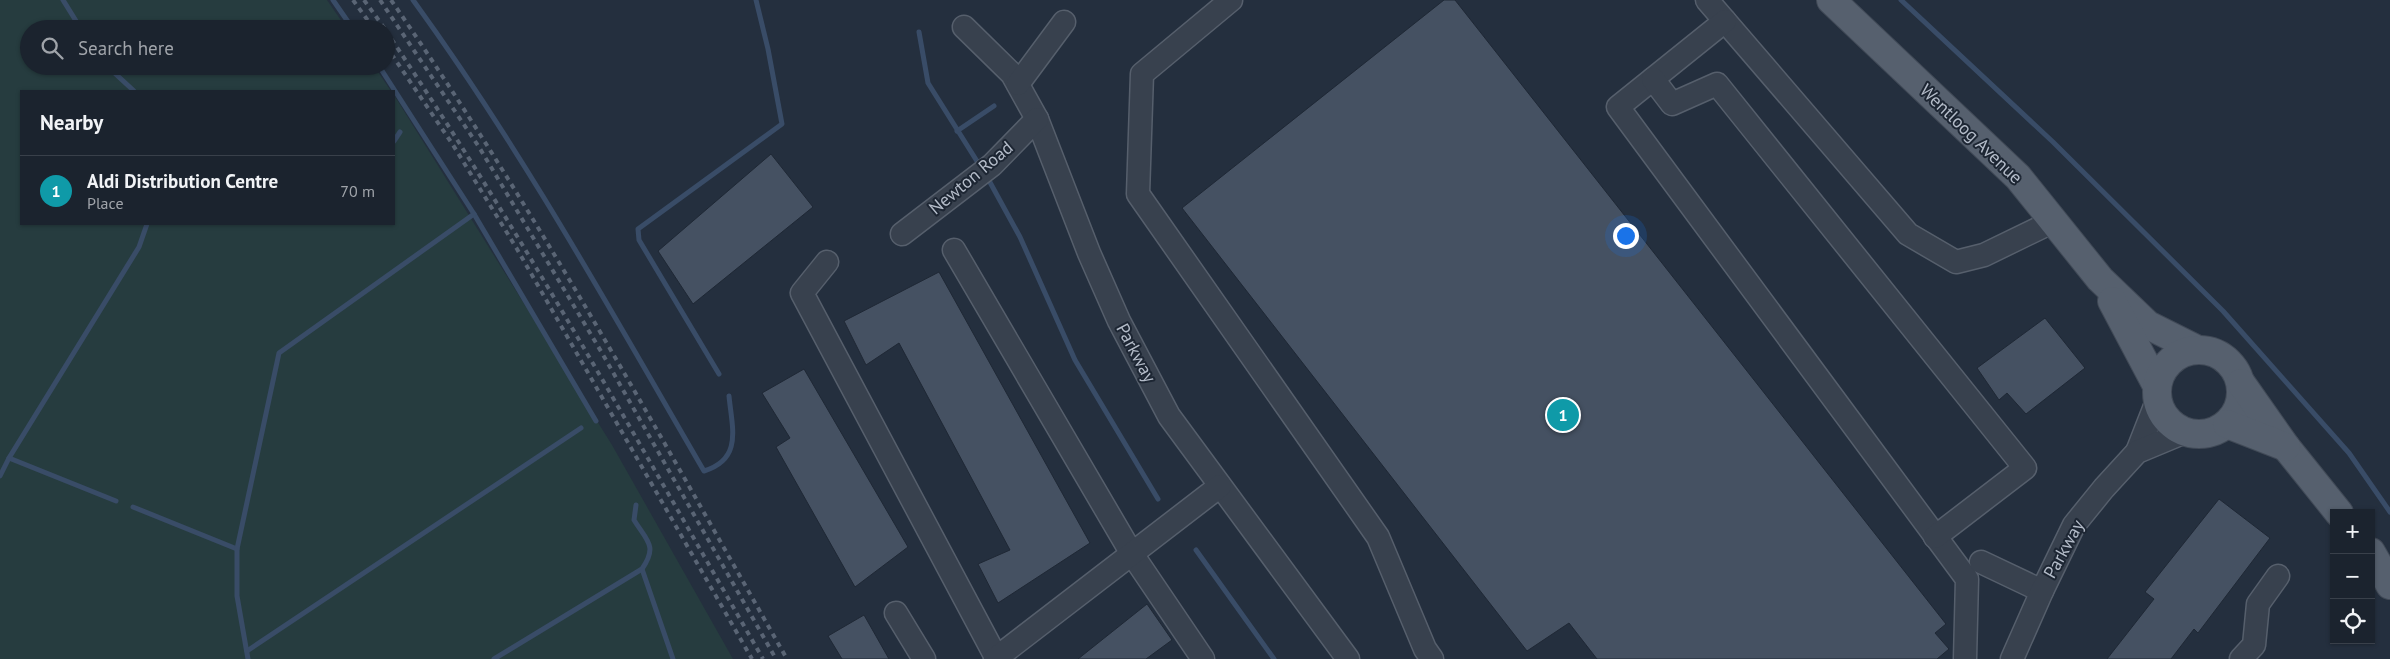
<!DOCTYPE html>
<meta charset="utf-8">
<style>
:root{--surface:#1b232e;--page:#282f3a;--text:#f1f3f6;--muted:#a0a4aa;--line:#39404a;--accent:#8ab4f8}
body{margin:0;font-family:"PT Sans",sans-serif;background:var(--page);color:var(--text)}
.controls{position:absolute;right:15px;bottom:15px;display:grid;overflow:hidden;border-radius:0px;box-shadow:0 1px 4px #0004}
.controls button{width:45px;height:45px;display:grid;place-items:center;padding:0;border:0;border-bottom:1px solid var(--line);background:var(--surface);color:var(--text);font:25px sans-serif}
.you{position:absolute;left:1625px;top:235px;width:18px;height:18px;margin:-12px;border:4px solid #fff;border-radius:50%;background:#1a73e8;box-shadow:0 0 0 8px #1a73e833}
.badge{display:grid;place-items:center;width:32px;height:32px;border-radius:50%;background:var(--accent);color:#fff;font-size:16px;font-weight:700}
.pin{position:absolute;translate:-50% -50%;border:2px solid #fff;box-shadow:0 1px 5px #0006}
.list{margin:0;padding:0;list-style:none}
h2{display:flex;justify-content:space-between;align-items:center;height:65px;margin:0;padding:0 20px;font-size:21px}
h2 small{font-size:16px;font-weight:400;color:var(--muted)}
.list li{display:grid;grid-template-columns:32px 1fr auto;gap:15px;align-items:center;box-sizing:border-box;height:70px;padding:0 20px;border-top:1px solid var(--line)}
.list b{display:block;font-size:19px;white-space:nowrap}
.list p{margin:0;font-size:16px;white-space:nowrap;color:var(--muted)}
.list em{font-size:16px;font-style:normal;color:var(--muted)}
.icon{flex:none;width:28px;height:28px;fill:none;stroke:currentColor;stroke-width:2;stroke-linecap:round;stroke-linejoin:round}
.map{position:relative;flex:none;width:2390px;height:659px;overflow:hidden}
.search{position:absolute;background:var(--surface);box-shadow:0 1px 4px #0004;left:20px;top:20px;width:375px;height:55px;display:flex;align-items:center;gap:12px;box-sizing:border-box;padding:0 18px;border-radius:28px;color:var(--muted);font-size:19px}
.panel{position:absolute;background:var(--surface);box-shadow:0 1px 4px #0004;left:20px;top:90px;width:375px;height:135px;border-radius:0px}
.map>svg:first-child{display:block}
</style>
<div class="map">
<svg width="2390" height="659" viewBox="0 0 2390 659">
<rect width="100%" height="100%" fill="#242f3e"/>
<path fill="#263c3f" d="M0,0H327L347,29H29V66H374L391,91H21V224H394V95L612,445L733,659H0Z"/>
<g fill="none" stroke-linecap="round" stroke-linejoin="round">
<g stroke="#394c67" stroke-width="5">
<path d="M63,0L81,29"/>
<path d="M333,0L353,29"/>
<path d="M413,0C522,150 611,311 704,471C743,459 732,428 729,396"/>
<path d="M1901,0L2053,142L2223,311L2349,453L2390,512"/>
<path d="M919,32L928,83L980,166"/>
<path d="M107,66L134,91"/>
<path d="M379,66L474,214L596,421"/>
<path d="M957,131L994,106"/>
<path d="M394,141L400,132"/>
<path d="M986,175L1020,237L1075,360L1158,499"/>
<path d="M719,374L639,240L638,229L782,124L768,49L756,0"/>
<path d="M9,458L116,501"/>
<path d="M0,476L9,458L139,247L147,224"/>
<path d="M133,507L237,549"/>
<path d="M1196,550L1274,659"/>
<path d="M642,569L673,659"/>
<path d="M247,651L581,428"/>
<path d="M248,659L237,596V549L279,353L474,214"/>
<path d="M494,659L642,569C658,546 647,541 634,520L636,505"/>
</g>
</g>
<g fill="#455162" stroke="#1f2835">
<path d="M1444,0H1455L1946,624L1935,633L1949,649L1937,659H1597L1569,623L1527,651L1182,208Z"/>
<path d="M771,154L813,207L693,304L658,251Z"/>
<path d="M939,272L1090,543L998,603L978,564L1010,550L899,343L866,365L844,321Z"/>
<path d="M2045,318L2085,368L2026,414L2007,393L1999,400L1977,368Z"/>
<path d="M804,369L908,547L855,587L776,447L790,438L762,393Z"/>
<path d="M2219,499L2270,538L2198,633L2194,629L2171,659H2107L2154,599L2145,592Z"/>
<path d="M1147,604L1172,640L1146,659H1078Z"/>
<path d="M864,615L889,659H842L828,636Z"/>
</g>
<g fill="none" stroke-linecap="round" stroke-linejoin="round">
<defs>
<g id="minor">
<path d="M1231,0L1142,74L1138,194L1378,537L1425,649L1432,659"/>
<path d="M1707,0L1908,234L1956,262L1984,255L2054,221"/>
<path d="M1725,21L1618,107L1967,579L1965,659"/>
<path d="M964,27L1012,74L1037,119L1089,253L1119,321L1169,416L1348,659"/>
<path d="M1653,79L1672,104L1717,84L2025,468L1935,537"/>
<path d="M1018,84L1064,22"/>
<path d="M902,234L992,165L1037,119"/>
<path d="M954,250L1132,554L1203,659"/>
<path d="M827,262L802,293L997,659"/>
<path d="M2137,452L2157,401"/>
<path d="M1981,562L2042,591"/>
<path d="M896,613L924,659"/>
<path d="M995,659L1220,486"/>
<path d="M2012,659L2042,591L2074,525L2104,488L2137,452L2185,432"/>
<path d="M2241,659L2254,645L2258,604L2278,576"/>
</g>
<g id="major">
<path d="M1831,0L2018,177L2100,279L2148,325L2196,349"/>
<path d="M2112,301L2157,386"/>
<circle cx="2199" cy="392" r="42"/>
<path d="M2241,383L2286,447L2339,513"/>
<path d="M2227,424L2286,447"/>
<path d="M2371,552L2390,585"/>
</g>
</defs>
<use href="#minor" stroke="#565f6c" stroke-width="25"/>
<use href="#major" stroke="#414a57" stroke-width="30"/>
<use href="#minor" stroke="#38414e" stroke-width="22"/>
<use href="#major" stroke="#56606e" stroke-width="28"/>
<g stroke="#5a6575" stroke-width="4" stroke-dasharray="5 5" stroke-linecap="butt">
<path d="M353,0L374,29"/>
<path d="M364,0L385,29"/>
<path d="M380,0L479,147L602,353L776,659"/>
<path d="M391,0C537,211 660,436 787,659"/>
<path d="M386,31C523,234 641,447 763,659"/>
<path d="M386,46L453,145L517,249L752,659"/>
</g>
</g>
<g text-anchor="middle" stroke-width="4" stroke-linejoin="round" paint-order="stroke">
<g font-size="18" fill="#b4bcc9" stroke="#1d2633">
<text transform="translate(1971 134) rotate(44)" y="6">Wentloog Avenue</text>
<text transform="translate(971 178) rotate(-40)" y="6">Newton Road</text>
<text transform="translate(1136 353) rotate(62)" y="6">Parkway</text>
<text transform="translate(2064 549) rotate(-61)" y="6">Parkway</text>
</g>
</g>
</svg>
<div class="controls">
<button>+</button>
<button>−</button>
<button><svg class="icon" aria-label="locate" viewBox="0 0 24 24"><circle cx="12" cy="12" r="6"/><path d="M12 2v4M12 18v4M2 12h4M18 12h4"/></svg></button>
</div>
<div class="you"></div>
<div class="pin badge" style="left:1563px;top:415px;background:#0f9aa8">1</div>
<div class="search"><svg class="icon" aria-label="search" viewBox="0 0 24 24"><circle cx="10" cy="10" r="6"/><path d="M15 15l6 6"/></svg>Search here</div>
<section class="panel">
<h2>Nearby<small></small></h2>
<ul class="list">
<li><span class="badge" style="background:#0f9aa8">1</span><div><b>Aldi Distribution Centre</b><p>Place</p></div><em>70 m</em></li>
</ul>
</section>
</div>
